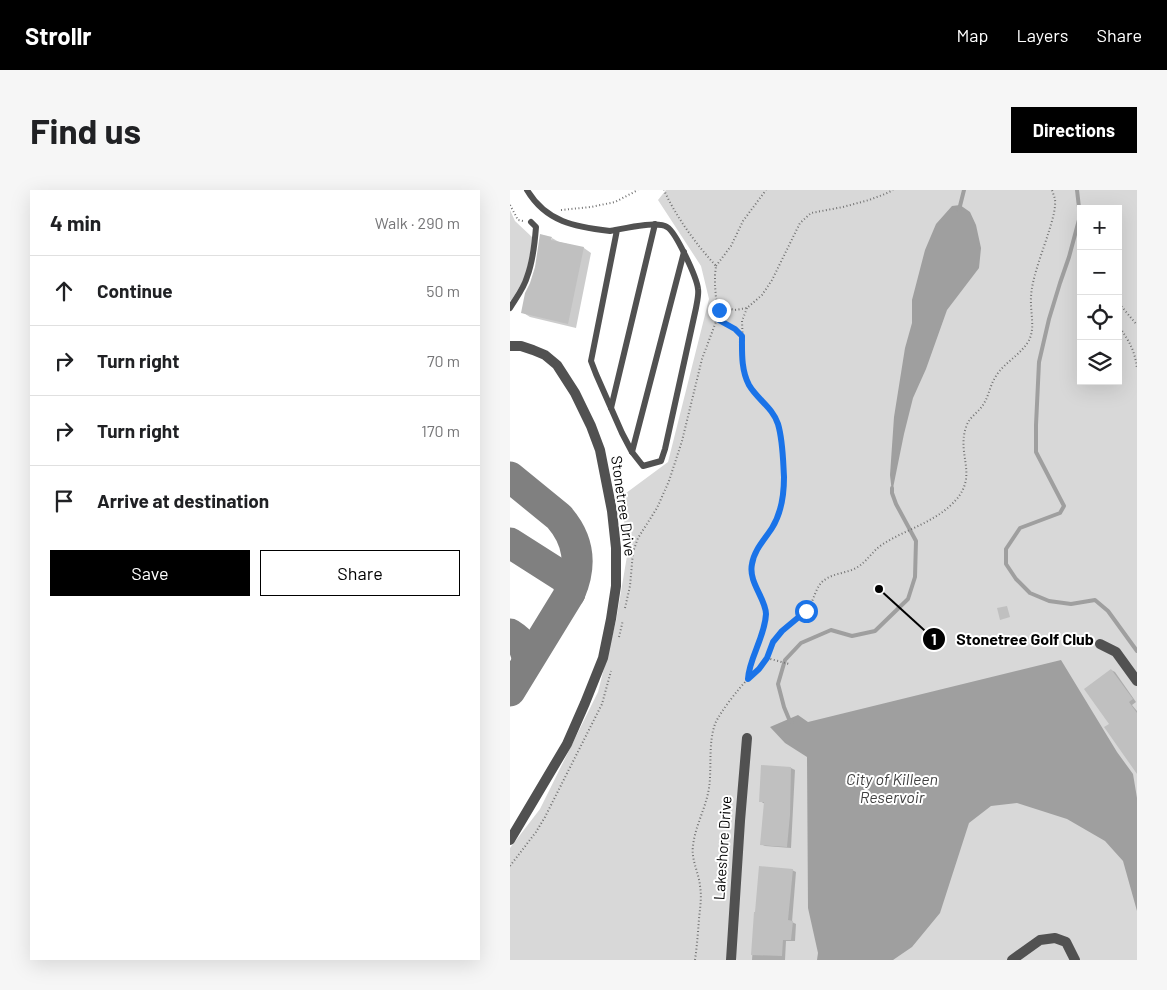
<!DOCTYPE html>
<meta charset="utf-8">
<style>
:root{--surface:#fff;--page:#f6f6f6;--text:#202124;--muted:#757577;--line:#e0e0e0;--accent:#000}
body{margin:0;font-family:Barlow,sans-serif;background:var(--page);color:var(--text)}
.controls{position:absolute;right:15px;top:15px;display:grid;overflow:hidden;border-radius:0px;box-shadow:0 5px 20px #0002}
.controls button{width:45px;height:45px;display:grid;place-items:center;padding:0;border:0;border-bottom:1px solid var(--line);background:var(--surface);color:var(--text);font:25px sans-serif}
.stop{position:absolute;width:15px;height:15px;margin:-11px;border:4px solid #1a73e8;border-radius:50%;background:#fff}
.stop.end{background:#1a73e8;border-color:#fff;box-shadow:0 1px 5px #0008}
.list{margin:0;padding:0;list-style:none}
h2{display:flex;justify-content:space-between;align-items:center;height:65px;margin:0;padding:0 20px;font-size:21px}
h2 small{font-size:16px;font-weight:400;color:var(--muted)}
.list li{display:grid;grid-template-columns:32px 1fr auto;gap:15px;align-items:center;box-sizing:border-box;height:70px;padding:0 20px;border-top:1px solid var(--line)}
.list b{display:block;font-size:19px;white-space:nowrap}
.list em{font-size:16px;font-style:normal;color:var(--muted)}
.actions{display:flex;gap:10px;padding:15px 20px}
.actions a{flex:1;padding:11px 0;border:1px solid var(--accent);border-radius:0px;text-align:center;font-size:18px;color:var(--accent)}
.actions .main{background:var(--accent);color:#fff}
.icon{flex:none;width:28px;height:28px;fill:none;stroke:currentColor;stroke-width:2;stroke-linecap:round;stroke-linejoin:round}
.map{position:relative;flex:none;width:627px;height:770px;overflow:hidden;border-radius:0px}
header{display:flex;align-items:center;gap:30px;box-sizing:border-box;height:70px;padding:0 25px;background:var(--accent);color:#fff}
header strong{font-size:24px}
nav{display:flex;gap:28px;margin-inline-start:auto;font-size:18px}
.intro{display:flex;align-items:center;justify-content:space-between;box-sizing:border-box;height:120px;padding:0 30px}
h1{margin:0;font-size:35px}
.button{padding:12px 22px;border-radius:0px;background:var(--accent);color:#fff;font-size:18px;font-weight:700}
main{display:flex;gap:30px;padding:0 30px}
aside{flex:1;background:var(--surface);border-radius:0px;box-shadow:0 5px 20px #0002}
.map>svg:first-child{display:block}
</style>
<header>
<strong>Strollr</strong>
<nav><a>Map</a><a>Layers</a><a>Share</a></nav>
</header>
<div class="intro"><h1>Find us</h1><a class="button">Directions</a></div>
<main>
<aside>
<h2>4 min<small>Walk · 290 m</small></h2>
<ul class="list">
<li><svg class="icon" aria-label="ahead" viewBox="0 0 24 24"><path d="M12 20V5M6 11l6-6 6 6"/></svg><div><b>Continue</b></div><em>50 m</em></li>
<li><svg class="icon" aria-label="right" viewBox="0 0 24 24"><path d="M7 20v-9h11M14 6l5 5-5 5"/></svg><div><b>Turn right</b></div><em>70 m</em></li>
<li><svg class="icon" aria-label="right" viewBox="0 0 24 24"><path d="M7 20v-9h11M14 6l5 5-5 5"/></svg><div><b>Turn right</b></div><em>170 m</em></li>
<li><svg class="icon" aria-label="arrive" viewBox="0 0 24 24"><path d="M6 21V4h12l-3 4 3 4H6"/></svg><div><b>Arrive at destination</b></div></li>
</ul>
<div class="actions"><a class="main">Save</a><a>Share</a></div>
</aside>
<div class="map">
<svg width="627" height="770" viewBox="0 0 627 770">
<rect width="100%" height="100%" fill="#fff"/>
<g fill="#d8d8d8" fill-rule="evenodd">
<path d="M156,0H627V770H0V658L30,619L88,502L106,431L117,366L112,306L158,272L199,109L191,76L148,10ZM571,19H608V191H571Z"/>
<path d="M0,20L5,31L23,48L16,86L1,111L0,110Z"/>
</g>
<g fill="#9f9f9f">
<path d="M450,15L460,22L466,35L471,58L469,78L437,120L416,179L403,208L394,244L382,303L380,285L384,227L395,158L402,133V110L415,60L426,34L442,16Z"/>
<path d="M551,470L607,562L623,584L627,608V721L613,671L595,651L557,629L507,613L481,616L459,633L430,723L402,757L383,770H307L308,763L298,718L297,567L275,553L260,537L288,525L298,532Z"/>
</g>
<g fill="#0003">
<path d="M42,48L49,52L74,58L81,63L66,138L20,127L12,122L26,77Z"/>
<path d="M601,480L605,482L626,512L622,515L627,521V580L601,534Z"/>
<path d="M252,577L281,578L285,580L281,658L255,656L251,654L255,614L250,611Z"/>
<path d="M282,680L286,682L282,732L286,734L285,751H276L275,770H242L245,723Z"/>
</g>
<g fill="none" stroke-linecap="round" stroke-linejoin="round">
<g stroke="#9f9f9f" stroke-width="4">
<path d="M567,0L570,26L559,67L550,93L539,129L529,172L526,235V262L554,316L550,323L510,338L496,359V374L506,389L520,403L539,411L561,414L585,410L598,421L627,461"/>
<path d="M449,20L454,0"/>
<path d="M282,532L279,529L274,517L268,494L275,470L291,453L321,440L342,446L365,441L398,409L405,387L406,351L386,314L382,303V298"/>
</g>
<g stroke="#808080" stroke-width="31">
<path d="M0,287L49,327C69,350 72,375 60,403L0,501"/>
<path d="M0,353L55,388L59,395L60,403"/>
<path d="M0,444C11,451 17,458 17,472"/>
</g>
</g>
<g fill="#c0c0c0">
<path d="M30,44L42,47L41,50L74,57L58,134L11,123L15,103L20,93L25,77Z"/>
<path d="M497,416L500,427L490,430L487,418Z"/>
<path d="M601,479L623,509L619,512L627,523V584L594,537L599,534L574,499Z"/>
<path d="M251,575L281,577L280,625L277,657L250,655L254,612H249Z"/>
<path d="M249,676L283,679L278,730L283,731L281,750H273L272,766L241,765L244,722H245Z"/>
</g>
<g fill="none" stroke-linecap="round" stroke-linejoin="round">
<g stroke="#737373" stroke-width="2" stroke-dasharray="1 2.5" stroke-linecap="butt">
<path d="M0,15L8,30L13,31"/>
<path d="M51,20L81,17L105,12L128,0"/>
<path d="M206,76L221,56L233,31L256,0"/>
<path d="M608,115L612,117L627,135"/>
<path d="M208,116L225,120L237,118L252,105L262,90L290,33L301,23L333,17L359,10L375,4L383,0"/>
<path d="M237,118L232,131L234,181L238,194L262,222L267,233L271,252L274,290L273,308L269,325L246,363L241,376L242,386L255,419L256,426L250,450L239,478L238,488"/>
<path d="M207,129L225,139L231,146"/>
<path d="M608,135C619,151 625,160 627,179"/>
<path d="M115,418L120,396L123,362L128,348L147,318L159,291L172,251L192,169L207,129L209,120L206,108L205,95V85L206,76C186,54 166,27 154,0"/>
<path d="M109,447L113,430"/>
<path d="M257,468L279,474"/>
<path d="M0,676L26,642L35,627L92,514L101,481"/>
<path d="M185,770C187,756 188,742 189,729C190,718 192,707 190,696C189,683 181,670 183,656C185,636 196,618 199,598C202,577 198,554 205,534C210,522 229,498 238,489C243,485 248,481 251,476C260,464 260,452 272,441C280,434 290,428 297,420C305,410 305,395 316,389C325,383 337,383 346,378C357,372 362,361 373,354C395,340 422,333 441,315C471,287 446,267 456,237C459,227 468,223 473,215C479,206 480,195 486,186C494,173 509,166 518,152C526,139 520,123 521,107C522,87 533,61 539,41C542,31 546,19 545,9C544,6 543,3 542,0"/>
</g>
<g stroke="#515151" stroke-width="6">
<path d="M17,0C36,32 65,37 100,41C112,39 147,30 157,37C166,42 187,88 188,99C189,104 187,112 186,118L155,259L151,271L133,276L122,262L112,243L86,184L81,171L107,40"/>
<path d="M0,118C6,108 14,98 17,87C22,74 25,50 26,37L21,32"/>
<path d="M101,218L145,34"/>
<path d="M122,262L174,62"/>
</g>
<g stroke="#515151" stroke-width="10">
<path d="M0,156H11L23,160L35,165L47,175L65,203L81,236L90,260L102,321L106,358V396L101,429L93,468L75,513L57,554L0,650"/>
<path d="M590,454L606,462L627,491"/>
<path d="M221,770L230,631L237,548"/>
<path d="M502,770L530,750L545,748L556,752L565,770"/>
</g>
</g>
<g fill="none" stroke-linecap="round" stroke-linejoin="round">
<path stroke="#1a73e8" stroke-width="6" d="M209,120L207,129L225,139L232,146C232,162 231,180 239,195C247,209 263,218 268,234C273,251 273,270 274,287C274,305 272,322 262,338C255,349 244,360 242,374C238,392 256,409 256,424C255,447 239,468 238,489L249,479L257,468L263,452L272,441L296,421"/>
</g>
<g text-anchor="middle" stroke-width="4" stroke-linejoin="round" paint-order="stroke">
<g font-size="15" fill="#000" stroke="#fff">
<text transform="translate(113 316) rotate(82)" y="5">Stonetree Drive</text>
<text transform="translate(213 658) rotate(-86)" y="5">Lakeshore Drive</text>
</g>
<g font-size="16" font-style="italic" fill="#404040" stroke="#fff">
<text x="382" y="595">City of Killeen<tspan x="382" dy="18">Reservoir</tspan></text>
</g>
</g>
<path fill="none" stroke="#000" stroke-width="2" d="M369 399L424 449"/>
<g fill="#000" stroke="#fff" stroke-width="2">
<circle cx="369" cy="399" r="5"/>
<circle cx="424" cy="449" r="12"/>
</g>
<g font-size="15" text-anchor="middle" font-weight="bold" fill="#fff">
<text x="424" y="455">1</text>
</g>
<g font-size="16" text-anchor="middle" font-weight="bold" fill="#000" stroke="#fff" stroke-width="4" stroke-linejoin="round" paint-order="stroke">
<text x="515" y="455">Stonetree Golf Club</text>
</g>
</svg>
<div class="controls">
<button>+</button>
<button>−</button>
<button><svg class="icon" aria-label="locate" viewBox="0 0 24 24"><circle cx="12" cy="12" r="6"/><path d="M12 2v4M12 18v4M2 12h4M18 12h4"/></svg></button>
<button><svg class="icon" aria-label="layers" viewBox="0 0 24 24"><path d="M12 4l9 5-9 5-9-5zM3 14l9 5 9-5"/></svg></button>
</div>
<div class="stop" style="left:296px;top:421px"></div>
<div class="stop end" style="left:209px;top:120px"></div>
</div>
</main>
